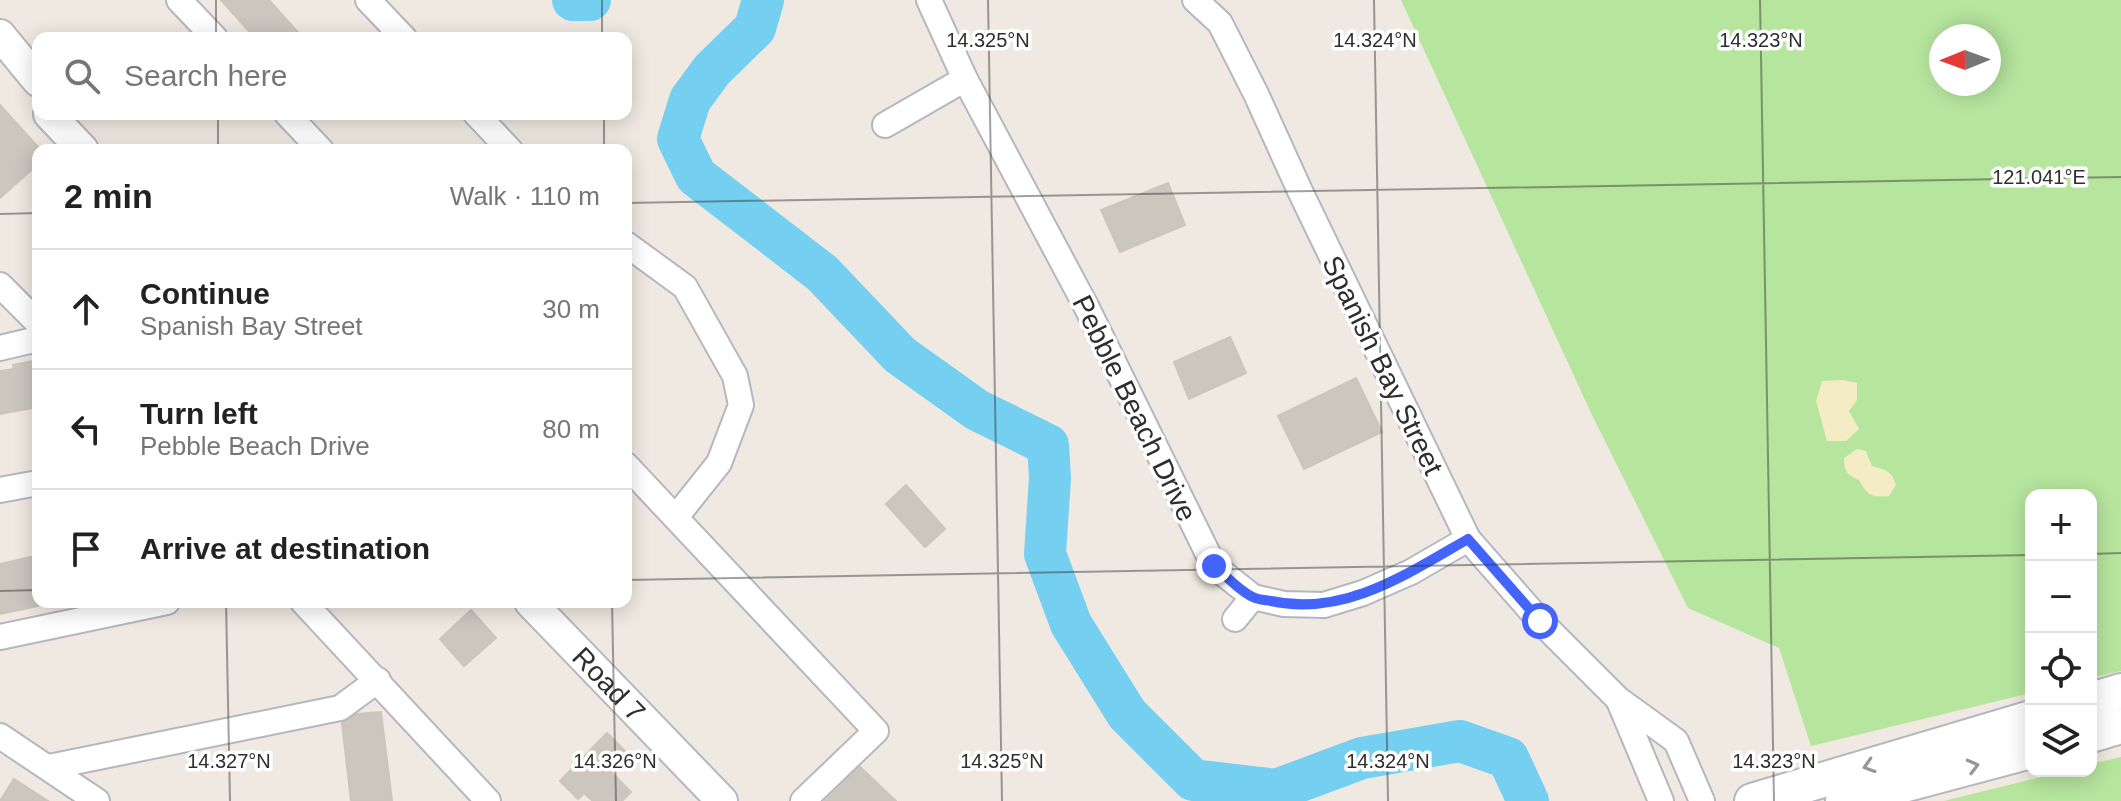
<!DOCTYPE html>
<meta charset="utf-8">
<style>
:root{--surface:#fff;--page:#f6f6f6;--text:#222;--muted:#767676;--line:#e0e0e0}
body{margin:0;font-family:Arial,sans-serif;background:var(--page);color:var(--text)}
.controls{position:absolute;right:24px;bottom:24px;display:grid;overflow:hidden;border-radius:16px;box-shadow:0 4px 20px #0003}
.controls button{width:72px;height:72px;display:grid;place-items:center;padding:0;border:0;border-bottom:2px solid var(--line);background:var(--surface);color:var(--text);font:40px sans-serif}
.compass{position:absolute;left:1929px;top:24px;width:72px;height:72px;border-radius:50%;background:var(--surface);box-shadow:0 4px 20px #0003;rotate:269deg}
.stop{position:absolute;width:24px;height:24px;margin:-18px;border:6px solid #4264fb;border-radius:50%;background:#fff}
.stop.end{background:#4264fb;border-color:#fff;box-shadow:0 2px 8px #0008}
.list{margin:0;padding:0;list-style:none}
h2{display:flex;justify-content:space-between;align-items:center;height:104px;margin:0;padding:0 32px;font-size:34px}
h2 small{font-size:26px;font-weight:400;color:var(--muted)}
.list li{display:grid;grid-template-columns:52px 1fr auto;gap:24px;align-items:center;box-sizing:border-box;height:120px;padding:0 32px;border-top:2px solid var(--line)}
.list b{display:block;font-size:30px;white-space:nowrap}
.list p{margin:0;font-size:26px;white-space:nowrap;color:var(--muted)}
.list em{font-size:26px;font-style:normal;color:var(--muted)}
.icon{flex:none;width:44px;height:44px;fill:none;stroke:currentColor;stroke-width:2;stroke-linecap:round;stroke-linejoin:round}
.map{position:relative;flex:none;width:2121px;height:801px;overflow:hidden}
.search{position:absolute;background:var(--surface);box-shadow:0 4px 20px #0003;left:32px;top:32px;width:600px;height:88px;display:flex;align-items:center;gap:20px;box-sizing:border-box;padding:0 28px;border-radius:16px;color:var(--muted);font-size:30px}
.panel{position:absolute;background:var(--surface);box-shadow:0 4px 20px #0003;left:32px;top:144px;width:600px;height:464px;border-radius:16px}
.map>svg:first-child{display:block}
</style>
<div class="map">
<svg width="2121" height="801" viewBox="0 0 2121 801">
<rect width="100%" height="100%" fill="#efe9e1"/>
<g fill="#b6e59e" fill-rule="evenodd">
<path d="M1401,0H2121V671L2091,678V495H2031V693L1811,746L1779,648L1688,608L1592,415ZM1941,36H1989V84H1941Z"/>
<path d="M2121,757V801H1944L2065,771H2091V764Z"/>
</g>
<g fill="#f3ecc5">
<path d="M1843,380L1857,383V400L1849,411L1859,429L1846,441H1827L1816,401L1822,381Z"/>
<path d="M1857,449L1866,451L1872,466C1886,470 1892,471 1896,485L1889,496C1872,498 1867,495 1859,480C1847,475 1844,471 1844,458Z"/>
</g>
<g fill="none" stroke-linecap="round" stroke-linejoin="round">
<g stroke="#75cff0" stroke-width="42">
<path d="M573,0H590"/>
<path d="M763,0L755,28L712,70L690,100L678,139L696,176L822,273L900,355L977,410L1048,445L1050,478L1045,554L1071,624L1127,714L1193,780L1276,790L1362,758L1460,741L1508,758L1528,801"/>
</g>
</g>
<g fill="#cbc7bf" stroke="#cbc5ba" stroke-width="2">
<path d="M221,0H269L303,38H255Z"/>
<path d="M0,105L38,147V164L0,198Z"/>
<path d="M1168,183L1185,225L1120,252L1101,210Z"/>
<path d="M1230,337L1246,373L1189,399L1174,362Z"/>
<path d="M38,360V407L0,414V371L14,369L13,365Z"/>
<path d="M1356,378L1382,432L1304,469L1278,416Z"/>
<path d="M906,485L945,529L925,547L886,504Z"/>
<path d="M35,556L38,569V606L0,614V564Z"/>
<path d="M471,610L496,638L464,666L440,639Z"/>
<path d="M381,712L392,801H351L342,723L356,714Z"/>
<path d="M607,733L625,751L608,769L631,792L622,801H593L584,793L578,799L560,781Z"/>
<path d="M860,767L896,801H825Z"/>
<path d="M14,779L48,801H0Z"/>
</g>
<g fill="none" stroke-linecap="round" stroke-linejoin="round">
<defs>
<g id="minor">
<path d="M179,0L215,38"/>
<path d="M368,0L404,38"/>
<path d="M929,0L965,79L1086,306L1214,566L1253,597L1284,604L1324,605L1363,593L1411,572L1468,539"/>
<path d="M1195,0L1220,23L1256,94L1300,191L1468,539L1540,621L1618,699L1676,741L1702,801"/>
<path d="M287,114L321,150"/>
<path d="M476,114L510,150"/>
<path d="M885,125L965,79"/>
<path d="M626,244L685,287L735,376L741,405L719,463L676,517"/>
<path d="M0,285L38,323"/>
<path d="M0,348L38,339"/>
<path d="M626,465L876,731L803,801"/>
<path d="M0,490L38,483"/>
<path d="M303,602L488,801"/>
<path d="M1235,619L1253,597"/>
<path d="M0,637L167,602"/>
<path d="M1619,701L1661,801"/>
<path d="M0,736L97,801"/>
<path d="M49,767L340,708L378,680"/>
</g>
<g id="tertiary">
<path d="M0,35L38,81"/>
<path d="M49,114L83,150"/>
<path id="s1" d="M530,602L722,801"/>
</g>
<g id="secondary">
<path d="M2091,700L2121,691"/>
<path d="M2091,735L2121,726"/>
<path d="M1752,801L2031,718"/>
<path d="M1843,801L2031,751"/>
</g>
</defs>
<use href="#minor" stroke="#b4b7c1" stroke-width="28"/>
<use href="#tertiary" stroke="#b4b7c1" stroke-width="34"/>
<use href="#secondary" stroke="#b4b7c1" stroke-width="38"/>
<use href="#minor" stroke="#fff" stroke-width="24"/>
<use href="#tertiary" stroke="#fff" stroke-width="30"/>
<use href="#secondary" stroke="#fff" stroke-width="34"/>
</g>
<defs><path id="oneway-chevron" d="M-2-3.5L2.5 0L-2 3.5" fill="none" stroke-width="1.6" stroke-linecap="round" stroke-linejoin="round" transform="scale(2)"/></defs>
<g stroke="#969696">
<use href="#oneway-chevron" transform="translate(1869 766) rotate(163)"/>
<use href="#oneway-chevron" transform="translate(1973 766) rotate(-15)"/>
</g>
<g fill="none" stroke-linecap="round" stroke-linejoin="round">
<path stroke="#4264fb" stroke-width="10" d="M1214,566C1226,575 1239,591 1253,597C1258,600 1266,600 1271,601C1344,617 1407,574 1468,539L1540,621"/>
</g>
<path fill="none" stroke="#2e2e2e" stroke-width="2" stroke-opacity="0.45" d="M216,0V38M602,0V38M988,0L1002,801M1374,0L1388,801M1760,0L1774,801M218,114V150M604,114V150M626,203L2121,177M0,214L38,213M2091,554L2121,553M626,580L2031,555M0,591L38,590M226,602L230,801M612,602L616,801"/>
<g text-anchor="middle" stroke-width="7" stroke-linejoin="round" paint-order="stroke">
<g font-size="28" fill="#2e2e2e" stroke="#fff">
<text transform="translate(1383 365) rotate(64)" y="10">Spanish Bay Street</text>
<text transform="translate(1135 408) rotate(64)" y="10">Pebble Beach Drive</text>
<text dy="10" stroke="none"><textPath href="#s1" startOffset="114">Road 7</textPath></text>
</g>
</g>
<g font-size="20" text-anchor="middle" fill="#2e2e2e" stroke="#fff" stroke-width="7" stroke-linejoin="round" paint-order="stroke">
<text x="988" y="47">14.325°N</text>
<text x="1375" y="47">14.324°N</text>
<text x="1761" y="47">14.323°N</text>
<text x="2039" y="184">121.041°E</text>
<text x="229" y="768">14.327°N</text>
<text x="615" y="768">14.326°N</text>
<text x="1002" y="768">14.325°N</text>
<text x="1388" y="768">14.324°N</text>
<text x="1774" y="768">14.323°N</text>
</g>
</svg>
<div class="controls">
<button>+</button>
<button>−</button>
<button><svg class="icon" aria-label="locate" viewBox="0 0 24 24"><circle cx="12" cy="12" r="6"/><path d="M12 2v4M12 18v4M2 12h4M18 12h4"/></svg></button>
<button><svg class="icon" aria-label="layers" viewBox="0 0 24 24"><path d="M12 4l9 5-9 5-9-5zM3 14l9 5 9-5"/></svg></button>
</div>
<svg class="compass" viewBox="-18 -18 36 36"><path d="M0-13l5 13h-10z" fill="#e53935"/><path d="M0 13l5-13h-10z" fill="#767676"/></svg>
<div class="stop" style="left:1540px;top:621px"></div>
<div class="stop end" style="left:1214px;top:566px"></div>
<div class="search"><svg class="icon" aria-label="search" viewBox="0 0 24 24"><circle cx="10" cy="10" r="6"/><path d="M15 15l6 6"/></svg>Search here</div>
<section class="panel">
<h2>2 min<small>Walk · 110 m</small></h2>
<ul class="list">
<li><svg class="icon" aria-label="ahead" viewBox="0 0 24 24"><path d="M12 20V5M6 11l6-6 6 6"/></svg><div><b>Continue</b><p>Spanish Bay Street</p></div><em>30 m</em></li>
<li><svg class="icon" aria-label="left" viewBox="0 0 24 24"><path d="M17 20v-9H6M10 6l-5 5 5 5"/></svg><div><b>Turn left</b><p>Pebble Beach Drive</p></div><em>80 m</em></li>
<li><svg class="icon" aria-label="arrive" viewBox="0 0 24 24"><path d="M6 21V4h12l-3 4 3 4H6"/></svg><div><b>Arrive at destination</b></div></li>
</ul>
</section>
</div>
